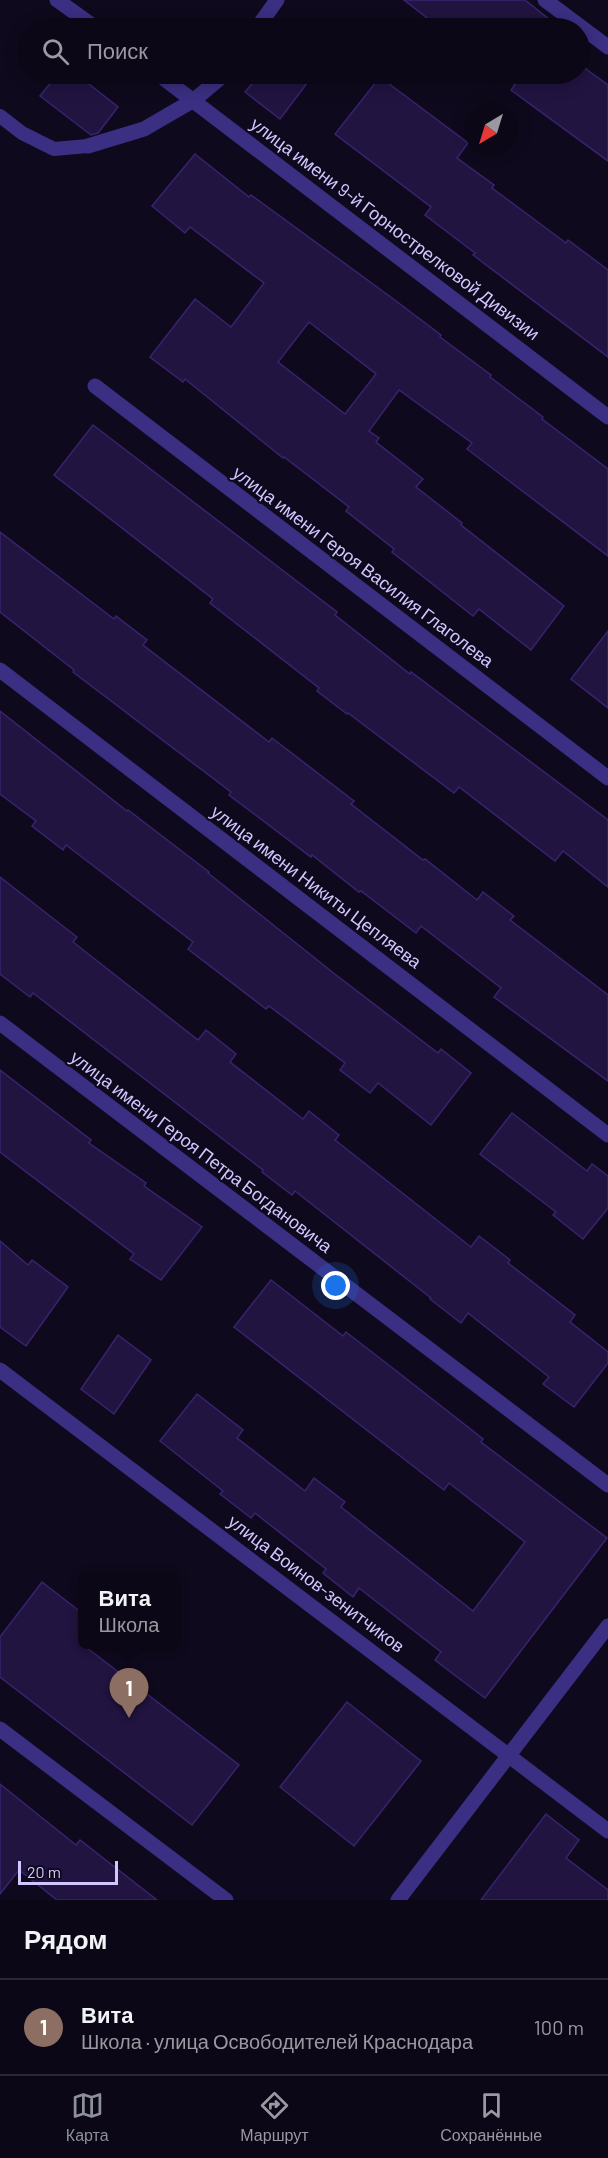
<!DOCTYPE html>
<html lang="ru">
<meta charset="utf-8">
<style>
:root{--surface:#0b0716;--page:#14101f;--text:#f1f3f6;--muted:#9a99a1;--line:#2b2835;--accent:#8c9099}
body{margin:0;font-family:Barlow,sans-serif;background:var(--page);color:var(--text)}
.compass{position:absolute;left:464px;top:102px;width:54px;height:54px;border-radius:50%;background:var(--surface);box-shadow:0 3px 15px #0003;rotate:218deg}
.scale{position:absolute;left:18px;bottom:15px;width:100px;box-sizing:border-box;padding-left:6px;border:3px solid #d2c6ff;border-top:0;font-size:16px;line-height:21px;white-space:nowrap;color:#d2c6ff;-webkit-text-stroke:4px #0f091d;paint-order:stroke}
.you{position:absolute;left:336px;top:1286px;width:21px;height:21px;margin:-15px;border:4px solid #fff;border-radius:50%;background:#1a73e8;box-shadow:0 0 0 9px #1a73e833}
.badge{display:grid;place-items:center;width:39px;height:39px;border-radius:50%;background:var(--accent);color:#fff;font-size:20px;font-weight:700}
.pin{position:absolute;translate:-50% -50px;filter:drop-shadow(0 2px 3px #0008)}
.pin::after{content:'';position:absolute;top:32px;width:21px;height:18px;background:inherit;clip-path:polygon(0 0,100% 0,50% 100%)}
.popup{position:absolute;left:78px;top:1571px;width:102px;height:78px;box-sizing:border-box;display:grid;place-content:center;border-radius:9px;background:var(--surface);filter:drop-shadow(0 2px 4px #0005);font-size:20px;white-space:nowrap;color:var(--muted)}
.popup b{font-size:22px;color:var(--text)}
.popup::after{content:'';position:absolute;left:50%;top:100%;margin-left:-12px;border:12px solid transparent;border-top-color:var(--surface)}
.list{margin:0;padding:0;list-style:none}
h2{display:flex;justify-content:space-between;align-items:center;height:78px;margin:0;padding:0 24px;font-size:26px}
h2 small{font-size:20px;font-weight:400;color:var(--muted)}
.list li{display:grid;grid-template-columns:39px 1fr auto;gap:18px;align-items:center;box-sizing:border-box;height:96px;padding:0 24px;border-top:2px solid var(--line)}
.list b{display:block;font-size:22px;white-space:nowrap}
.list p{margin:0;font-size:20px;white-space:nowrap;color:var(--muted)}
.list em{font-size:20px;font-style:normal;color:var(--muted)}
.icon{flex:none;width:33px;height:33px;fill:none;stroke:currentColor;stroke-width:2;stroke-linecap:round;stroke-linejoin:round}
.map{position:relative;flex:none;width:608px;height:1900px;overflow:hidden}
.search{position:absolute;background:var(--surface);box-shadow:0 3px 15px #0003;left:18px;right:18px;top:18px;height:66px;display:flex;align-items:center;gap:15px;box-sizing:border-box;padding:0 21px;border-radius:33px;color:var(--muted);font-size:22px}
.sheet{height:174px;background:var(--surface)}
nav{display:flex;justify-content:space-around;align-items:center;box-sizing:border-box;height:84px;border-top:2px solid var(--line);background:var(--surface);font-size:16px;color:var(--muted)}
nav a{display:grid;justify-items:center;gap:3px}
nav .on{color:var(--accent)}
.map>svg:first-child{display:block}
</style>
<div class="map">
<svg width="608" height="1900" viewBox="0 0 608 1900">
<rect width="100%" height="100%" fill="#0f091d"/>
<g fill="#211440" stroke="#39236f" stroke-width="1.5" fill-rule="evenodd">
<path d="M404,0H525L555,24L552,28H440Z"/>
<path d="M579,64L608,85V161L511,90L515,85L500,74H579Z"/>
<path d="M58,74H76L118,107L98,133L91,135L40,96Z"/>
<path d="M260,74H314L280,119L245,92Z"/>
<path d="M380,77L468,143L457,158L494,185L492,188L566,243L568,240L608,270V357L473,255L475,253L425,215L431,207L335,134Z"/>
<path d="M195,154L249,197L251,195L388,295L441,335L440,337L491,375L490,377L543,417L542,419L608,469V556L467,449L472,443L399,390L369,431L379,438L376,442L423,479L416,487L462,523L461,525L564,606L531,650L479,609L473,616L392,552L394,549L346,511L349,507L284,457L283,458L185,379L183,382L150,357L195,299L231,327L264,283L190,227L185,233L152,206ZM309,322L376,374L345,414L278,362Z"/>
<path d="M93,425L337,612L335,615L410,674L411,672L608,820V887L563,851L555,861L459,787L454,793L348,713L347,714L317,691L319,688L210,603L213,599L54,475Z"/>
<path d="M0,532L114,619L116,616L147,640L143,645L269,742L272,738L354,801L351,804L423,860L425,859L477,900L483,892L514,916L510,920L608,995V1081L494,997L501,988L421,926L416,933L361,891L359,892L312,855L311,857L229,795L231,792L73,672L74,670L0,612Z"/>
<path d="M608,631V708L571,679Z"/>
<path d="M0,711L127,811L128,810L209,872L208,873L336,975L438,1053L441,1049L471,1073L431,1125L378,1083L370,1093L340,1070L345,1063L269,1006L266,1009L188,949L193,942L66,845L63,850L32,826L36,821L0,794Z"/>
<path d="M0,877L77,937L73,942L198,1040L206,1030L236,1054L230,1062L303,1119L309,1111L339,1135L335,1140L471,1247L479,1236L510,1260L508,1263L575,1315L570,1322L608,1352V1363L574,1407L543,1384L549,1377L468,1313L461,1323L430,1299L431,1298L295,1191L292,1195L262,1172L263,1170L33,993L30,997L0,974Z"/>
<path d="M0,1070L91,1140L89,1143L146,1183L144,1186L202,1227L161,1280L130,1259L134,1254L0,1152Z"/>
<path d="M512,1113L587,1171L592,1164L608,1176V1208L583,1239L553,1215L556,1212L480,1154Z"/>
<path d="M0,1241L28,1265L32,1260L68,1287L26,1346L0,1327Z"/>
<path d="M271,1280L343,1336L346,1332L399,1373L483,1439L481,1442L607,1538L485,1698L435,1660L441,1652L359,1588L353,1597L323,1573L326,1569L255,1513L251,1518L220,1494L223,1491L160,1441L197,1394L243,1430L237,1438L305,1491L314,1478L345,1502L341,1507L473,1611L525,1542L449,1483L444,1490L234,1327Z"/>
<path d="M118,1335L151,1360L114,1414L81,1389Z"/>
<path d="M42,1582L82,1613V1644L239,1765L192,1825L0,1677V1637Z"/>
<path d="M347,1702L421,1761L354,1846L280,1787Z"/>
<path d="M0,1784L76,1845L80,1840L157,1900H57L19,1870L0,1894Z"/>
<path d="M546,1814L579,1840L566,1858L608,1890V1900H481Z"/>
</g>
<g fill="none" stroke-linecap="round" stroke-linejoin="round">
<path stroke="#3a2f82" stroke-width="14" d="M0,116L22,133L54,149L88,146"/>
<g stroke="#3a2f82" stroke-width="15">
<path d="M57,0L96,28"/>
<path d="M545,0L608,47"/>
<path d="M257,28L277,0"/>
<path d="M158,74L608,417"/>
<path d="M88,146L144,129L194,100L225,74"/>
<path d="M95,386L608,778"/>
<path d="M0,670L608,1135"/>
<path d="M0,1023L608,1485"/>
<path d="M0,1370L608,1831"/>
<path d="M0,1729L226,1900"/>
<path d="M398,1900L608,1626"/>
</g>
</g>
<g text-anchor="middle" stroke-width="4.5" stroke-linejoin="round" paint-order="stroke">
<g font-size="18" fill="#d2c6ff" stroke="#0f091d">
<text transform="translate(395 229) rotate(37)" y="6">улица имени 9-й Горнострелковой Дивизии</text>
<text transform="translate(363 567) rotate(37)" y="6">улица имени Героя Василия Глаголева</text>
<text transform="translate(316 887) rotate(37)" y="6">улица имени Никиты Цепляева</text>
<text transform="translate(201 1152) rotate(37)" y="6">улица имени Героя Петра Богдановича</text>
<text transform="translate(316 1584) rotate(37)" y="6">улица Воинов-зенитчиков</text>
</g>
</g>
</svg>
<svg class="compass" viewBox="-18 -18 36 36"><path d="M0-13l5 13h-10z" fill="#e53935"/><path d="M0 13l5-13h-10z" fill="#9a99a1"/></svg>
<div class="scale">20 m</div>
<div class="you"></div>
<div class="pin badge" style="left:129px;top:1718px;background:#8d6e63">1</div>
<div class="popup"><b>Вита</b>Школа</div>
<div class="search"><svg class="icon" aria-label="search" viewBox="0 0 24 24"><circle cx="10" cy="10" r="6"/><path d="M15 15l6 6"/></svg>Поиск</div>
</div>
<section class="sheet">
<h2>Рядом<small></small></h2>
<ul class="list">
<li><span class="badge" style="background:#8d6e63">1</span><div><b>Вита</b><p>Школа · улица Освободителей Краснодара</p></div><em>100 m</em></li>
</ul>
</section>
<nav>
<a class="on"><svg class="icon" aria-label="map" viewBox="0 0 24 24"><path d="M3 6l6-2 6 2 6-2v14l-6 2-6-2-6 2zM9 4v14M15 6v14"/></svg>Карта</a>
<a><svg class="icon" aria-label="directions" viewBox="0 0 24 24"><path d="M12 3l9 9-9 9-9-9zM9 14v-3h6M13 9l2 2-2 2"/></svg>Маршрут</a>
<a><svg class="icon" aria-label="saved" viewBox="0 0 24 24"><path d="M7 4h10v16l-5-4-5 4z"/></svg>Сохранённые</a>
</nav>
